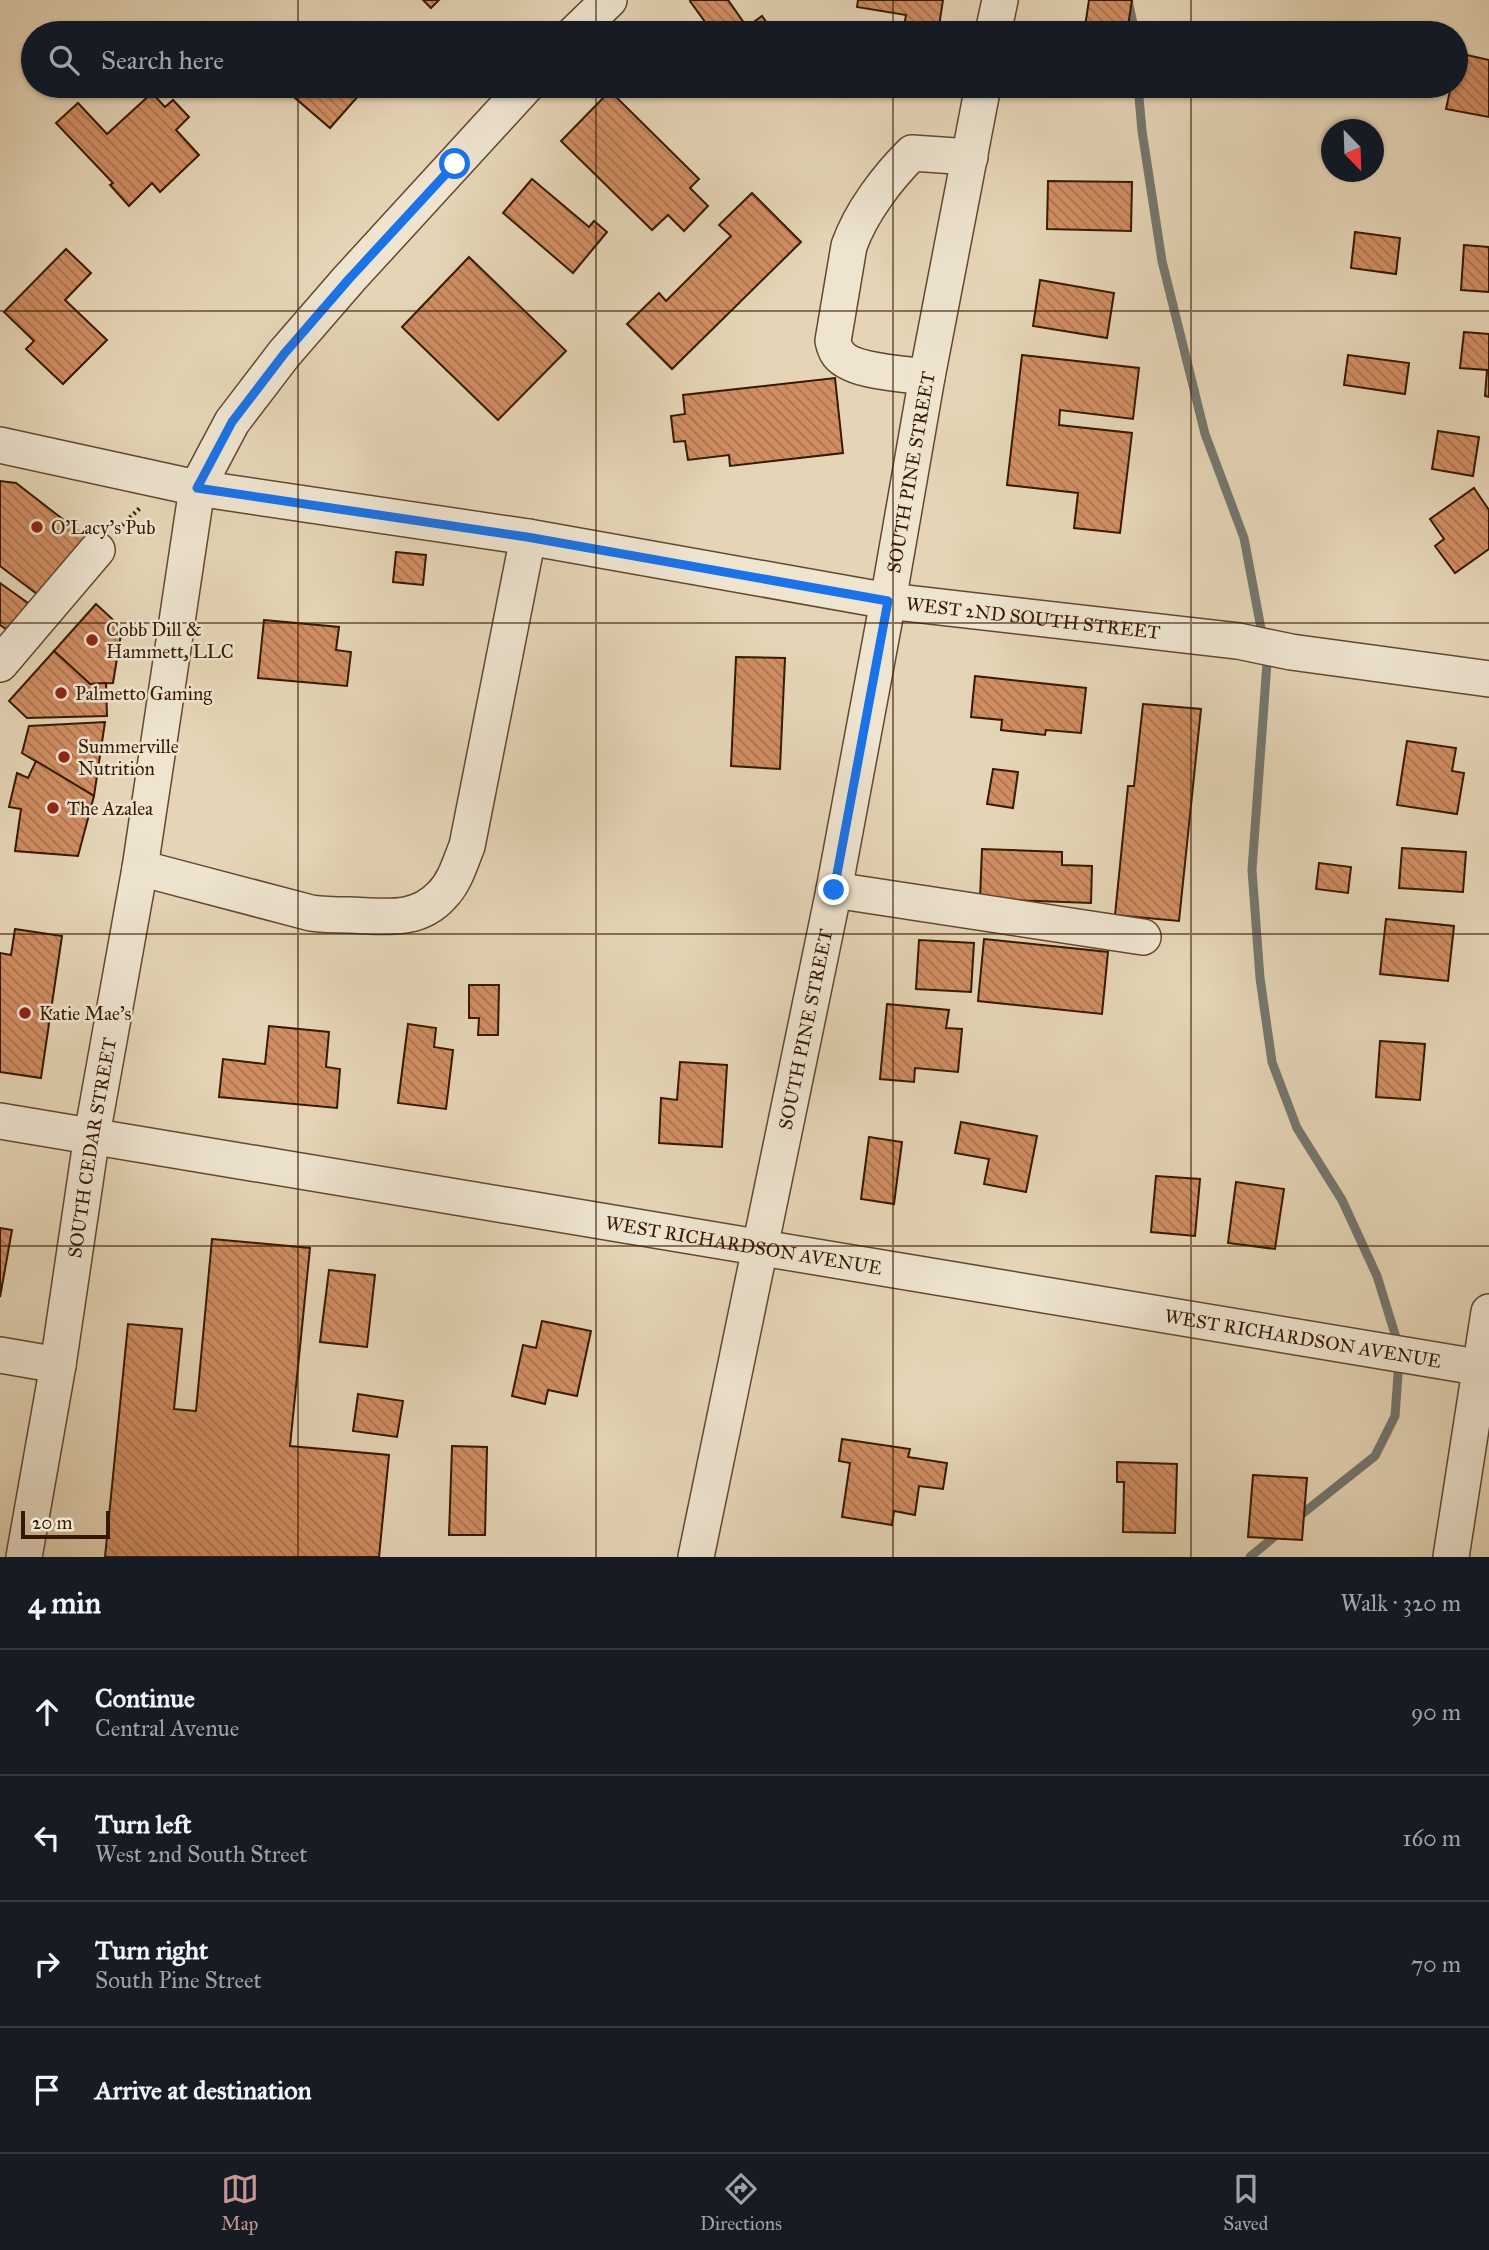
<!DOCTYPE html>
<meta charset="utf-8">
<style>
:root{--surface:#171b24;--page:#20242c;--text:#f1f3f6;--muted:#9ea1a6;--line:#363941;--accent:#c59692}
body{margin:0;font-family:"IM FELL Great Primer",serif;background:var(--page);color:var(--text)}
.compass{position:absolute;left:1321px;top:119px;width:63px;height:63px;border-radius:50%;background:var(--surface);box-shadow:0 2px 5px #0004;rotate:157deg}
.scale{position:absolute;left:21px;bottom:18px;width:89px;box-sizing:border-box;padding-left:7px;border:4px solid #371902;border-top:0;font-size:19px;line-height:24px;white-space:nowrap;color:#371902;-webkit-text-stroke:5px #eee4d0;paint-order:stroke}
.stop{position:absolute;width:21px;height:21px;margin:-16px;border:5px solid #1a73e8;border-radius:50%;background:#fff}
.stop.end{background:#1a73e8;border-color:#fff;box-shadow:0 2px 7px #0008}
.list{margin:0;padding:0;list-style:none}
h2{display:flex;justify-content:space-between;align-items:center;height:91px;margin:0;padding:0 28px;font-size:30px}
h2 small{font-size:23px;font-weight:400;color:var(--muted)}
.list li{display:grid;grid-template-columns:46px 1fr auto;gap:21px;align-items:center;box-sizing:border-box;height:126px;padding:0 28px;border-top:2px solid var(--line)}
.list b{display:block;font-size:26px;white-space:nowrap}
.list p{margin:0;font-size:23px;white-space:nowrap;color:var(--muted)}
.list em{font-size:23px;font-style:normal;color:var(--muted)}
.icon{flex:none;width:38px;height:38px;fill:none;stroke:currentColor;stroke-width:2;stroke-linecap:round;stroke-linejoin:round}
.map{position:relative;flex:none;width:1489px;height:1557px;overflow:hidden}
.search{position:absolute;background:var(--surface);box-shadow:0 2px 5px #0004;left:21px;right:21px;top:21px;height:77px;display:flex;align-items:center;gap:18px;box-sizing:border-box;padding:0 24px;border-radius:38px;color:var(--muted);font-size:26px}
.sheet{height:595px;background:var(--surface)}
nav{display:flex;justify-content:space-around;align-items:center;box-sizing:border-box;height:98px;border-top:2px solid var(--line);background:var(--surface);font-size:19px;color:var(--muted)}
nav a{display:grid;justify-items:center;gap:4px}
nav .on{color:var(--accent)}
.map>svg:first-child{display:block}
</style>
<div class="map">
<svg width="1489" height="1557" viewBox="0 0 1489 1557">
<defs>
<pattern id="building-back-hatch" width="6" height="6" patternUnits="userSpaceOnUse" patternTransform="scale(1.75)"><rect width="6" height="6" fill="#d18e63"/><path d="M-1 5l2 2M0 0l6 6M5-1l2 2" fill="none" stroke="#aa734f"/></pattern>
</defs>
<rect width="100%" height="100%" fill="#e5d5b6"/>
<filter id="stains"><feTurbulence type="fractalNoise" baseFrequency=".00286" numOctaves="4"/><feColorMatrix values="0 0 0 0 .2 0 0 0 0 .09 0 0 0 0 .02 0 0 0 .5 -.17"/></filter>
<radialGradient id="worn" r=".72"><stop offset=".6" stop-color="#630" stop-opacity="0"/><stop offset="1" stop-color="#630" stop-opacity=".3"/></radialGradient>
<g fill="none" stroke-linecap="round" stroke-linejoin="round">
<g stroke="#747770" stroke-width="9">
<path d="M1128,0L1135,33"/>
<path d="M1138,86L1142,131L1162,261L1205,434L1244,538L1263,639"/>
<path d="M1266,653L1267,663L1252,870L1260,978L1272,1062L1297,1128L1342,1200L1377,1276L1399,1347"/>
<path d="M1297,1518L1375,1456L1395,1416L1399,1361"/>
<path d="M1250,1557L1281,1531"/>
</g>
</g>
<g fill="url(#building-back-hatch)" stroke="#371902" stroke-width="2">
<path d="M423,0H439L431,8Z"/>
<path d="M691,0H728L747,27L762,16L774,33H713L690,1Z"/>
<path d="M858,0H943L938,33H903L906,15L857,7Z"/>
<path d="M1089,0H1132L1127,33H1084Z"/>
<path d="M1458,53L1489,60V117L1446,109L1451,86H1456Z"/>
<path d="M281,86H367L330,128Z"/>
<path d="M610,91L699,179L690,188L708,206L684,231L668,215L652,230L561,141Z"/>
<path d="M152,93L165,107L173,100L189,117L176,130L199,155L160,192L152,183L129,206L110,185L113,183L56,123L78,103L107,134Z"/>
<path d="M532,179L589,227L594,221L607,232L573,273L503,213Z"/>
<path d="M1048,181L1132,182L1131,231L1047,229Z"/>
<path d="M752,193L801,242L672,369L627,324L659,293L666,301L731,236L719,225Z"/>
<path d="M1355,232L1400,238L1396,274L1351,268Z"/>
<path d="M1464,245L1489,247V292L1461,290Z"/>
<path d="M66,249L91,273L65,300L107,340L63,384L26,349L34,341L4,312Z"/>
<path d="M469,257L566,351L498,420L402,327Z"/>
<path d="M1040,280L1114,293L1107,338L1033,326Z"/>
<path d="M1464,332L1489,334V397L1485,396L1487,370L1460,368Z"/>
<path d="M1022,355L1139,368L1133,419L1060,410L1059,425L1132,433L1120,533L1074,528L1078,493L1007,485Z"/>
<path d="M1348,355L1409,363L1405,394L1344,385Z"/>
<path d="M835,378L843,453L730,466L729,455L688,460L685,441L674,442L671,416L685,414L683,395Z"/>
<path d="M1438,431L1479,437L1473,476L1432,469Z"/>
<path d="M0,481L16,483L91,541L45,600L0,566Z"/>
<path d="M1474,488L1489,510V549L1455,573L1435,546L1444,539L1430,519Z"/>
<path d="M396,552L426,555L423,585L393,582Z"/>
<path d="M0,583L28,603L9,631L0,625Z"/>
<path d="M96,604L122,628L113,683L90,684L54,651Z"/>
<path d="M264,620L339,627L336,650L351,652L347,686L258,678Z"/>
<path d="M54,651L90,684L106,683L107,716L27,718L9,701Z"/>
<path d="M736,657L785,658L780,769L731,766Z"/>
<path d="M975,676L1086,688L1081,733L1046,730L1045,735L1001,730L1002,720L971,717Z"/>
<path d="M1143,704L1201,709L1179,921L1115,915L1128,786H1134Z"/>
<path d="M105,722L94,796L22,753L29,726Z"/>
<path d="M1407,741L1456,748L1452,771L1464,773L1457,814L1397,805Z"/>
<path d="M36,761L94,796L78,856L15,851L21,809L9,807L17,773L28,778Z"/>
<path d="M993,769L1018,772L1013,808L987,804Z"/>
<path d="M1402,848L1466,852L1463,892L1399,888Z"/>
<path d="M982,849L1062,852V865L1092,866L1091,903L980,899Z"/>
<path d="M1319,863L1351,867L1348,893L1316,889Z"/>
<path d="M1386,919L1454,926L1448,981L1380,974Z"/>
<path d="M15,929L62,936L41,1078L0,1072V953L11,955Z"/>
<path d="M984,939L1108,952L1102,1014L978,1001Z"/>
<path d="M919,940L974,943L971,992L916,989Z"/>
<path d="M469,985H499L498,1035H478L479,1018H469Z"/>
<path d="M887,1004L949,1010L946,1028L962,1029L958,1072L915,1068L914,1082L880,1079Z"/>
<path d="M408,1024L436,1028L434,1047L453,1050L446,1109L398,1103Z"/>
<path d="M269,1026L329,1032L326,1067L340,1069L337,1108L219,1097L223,1059L265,1064Z"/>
<path d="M1380,1041L1425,1044L1420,1100L1376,1097Z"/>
<path d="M680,1062L727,1065L722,1147L659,1143L661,1098L677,1100Z"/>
<path d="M961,1122L1037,1136L1026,1192L984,1184L989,1159L955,1153Z"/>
<path d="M869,1137L902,1142L894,1204L861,1199Z"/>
<path d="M1156,1176L1200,1179L1195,1236L1151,1232Z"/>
<path d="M1236,1182L1284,1189L1275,1249L1228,1243Z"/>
<path d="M0,1228L12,1230L0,1297Z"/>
<path d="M212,1239L310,1248L290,1446L389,1455L379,1557H105L128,1324L182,1329L174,1409L196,1411Z"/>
<path d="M329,1270L375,1275L367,1347L320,1342Z"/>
<path d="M542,1321L591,1331L577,1396L548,1390L545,1404L512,1396L523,1345L536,1348Z"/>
<path d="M358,1394L403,1401L397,1437L353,1431Z"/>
<path d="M842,1439L910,1449L908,1457L947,1463L943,1489L919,1486L915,1515L894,1511L892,1525L842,1517L850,1463L839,1461Z"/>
<path d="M452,1446L487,1447L485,1535H449Z"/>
<path d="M1117,1462L1177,1464L1175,1533L1123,1532L1124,1482H1117Z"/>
<path d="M1253,1475L1307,1478L1302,1540L1248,1537Z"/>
</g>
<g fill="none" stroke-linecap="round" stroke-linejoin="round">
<defs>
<g id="minor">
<path d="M575,33L609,0"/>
<path d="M993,33L1000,0"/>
<path d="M927,377C905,374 848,372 837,352C835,349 834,345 833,341L849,246C861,212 887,178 912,153L970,157"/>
<path id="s1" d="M0,445L197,488L528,537L888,601L1238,641L1291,652L1489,679"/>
<path d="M0,664L97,550"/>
<path d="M140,868L311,913C324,915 336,915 349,915C383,916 417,923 442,895C455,882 460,863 467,846L528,537"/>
<path d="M834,890L1143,937"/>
<path id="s2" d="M0,1121L1489,1369"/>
<path d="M0,1355L58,1365"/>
<path id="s3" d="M24,1557L58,1365L92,1135L140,868L197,488L232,422L284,354L349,279L526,86"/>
<path id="s4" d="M696,1557L834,890L888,601L927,377L983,86"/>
<path d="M1451,1557L1489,1312"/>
</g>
</defs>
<use href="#minor" stroke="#62482f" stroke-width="38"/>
<path stroke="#371902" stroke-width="4.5" stroke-dasharray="2 3.5" stroke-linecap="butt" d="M118,529L140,508"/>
<use href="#minor" stroke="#eee4d0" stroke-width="35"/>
</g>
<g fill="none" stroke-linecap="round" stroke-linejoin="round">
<path stroke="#1a73e8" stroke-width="9" d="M455,164L349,279L284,354L232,422L197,488L527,537L888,601L834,890"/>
</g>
<path fill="none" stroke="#371902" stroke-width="2" stroke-opacity="0.55" d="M298,0V33M596,0V33M893,0V33M1191,0V33M298,86V1557M596,86V1557M893,86V1557M1191,86V1557M0,311H1489M0,623H1489M0,934H1489M0,1246H1489"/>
<g fill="#8f2418" stroke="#eee4d0" stroke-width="2.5">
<circle cx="37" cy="527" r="7"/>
<circle cx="92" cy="640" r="7"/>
<circle cx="61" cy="693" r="7"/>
<circle cx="64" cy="757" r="7"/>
<circle cx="53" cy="808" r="7"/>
<circle cx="25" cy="1013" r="7"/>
</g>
<g text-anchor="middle" stroke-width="5" stroke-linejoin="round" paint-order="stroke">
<g font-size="19" fill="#371902" stroke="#eee4d0">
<text dy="7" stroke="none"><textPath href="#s4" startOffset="1106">SOUTH PINE STREET</textPath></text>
<text dy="7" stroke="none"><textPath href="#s1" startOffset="1048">WEST 2ND SOUTH STREET</textPath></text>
<text dy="7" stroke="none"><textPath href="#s4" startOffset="539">SOUTH PINE STREET</textPath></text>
<text dy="7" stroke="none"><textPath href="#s3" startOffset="415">SOUTH CEDAR STREET</textPath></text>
<text dy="7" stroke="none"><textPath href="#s2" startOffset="754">WEST RICHARDSON AVENUE</textPath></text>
<text dy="7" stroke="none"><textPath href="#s2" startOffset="1321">WEST RICHARDSON AVENUE</textPath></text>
</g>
<g font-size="19" fill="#371902" stroke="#eee4d0" text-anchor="start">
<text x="51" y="534">O'Lacy's Pub</text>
<text x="106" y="636">Cobb Dill &amp;<tspan x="106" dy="22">Hammett, LLC</tspan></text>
<text x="75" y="700">Palmetto Gaming</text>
<text x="78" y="753">Summerville<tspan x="78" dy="22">Nutrition</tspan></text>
<text x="67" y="815">The Azalea</text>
<text x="39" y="1020">Katie Mae's</text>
</g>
</g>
<rect width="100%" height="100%" filter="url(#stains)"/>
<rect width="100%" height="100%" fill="url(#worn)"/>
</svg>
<svg class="compass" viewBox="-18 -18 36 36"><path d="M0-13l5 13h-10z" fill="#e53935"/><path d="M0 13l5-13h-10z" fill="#9ea1a6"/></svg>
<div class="scale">20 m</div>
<div class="stop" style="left:455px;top:164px"></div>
<div class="stop end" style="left:834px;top:890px"></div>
<div class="search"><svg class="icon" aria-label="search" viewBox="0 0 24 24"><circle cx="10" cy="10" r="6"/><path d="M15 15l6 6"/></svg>Search here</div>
</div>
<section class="sheet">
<h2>4 min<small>Walk · 320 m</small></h2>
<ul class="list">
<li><svg class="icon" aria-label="ahead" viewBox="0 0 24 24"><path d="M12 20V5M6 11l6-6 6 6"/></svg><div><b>Continue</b><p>Central Avenue</p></div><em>90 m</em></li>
<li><svg class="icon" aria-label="left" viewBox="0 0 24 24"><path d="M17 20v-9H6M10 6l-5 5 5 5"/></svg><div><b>Turn left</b><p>West 2nd South Street</p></div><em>160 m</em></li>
<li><svg class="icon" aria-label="right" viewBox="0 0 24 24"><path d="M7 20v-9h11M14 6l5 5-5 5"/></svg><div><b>Turn right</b><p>South Pine Street</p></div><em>70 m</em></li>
<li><svg class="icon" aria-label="arrive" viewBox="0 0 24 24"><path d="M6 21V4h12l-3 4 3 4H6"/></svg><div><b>Arrive at destination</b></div></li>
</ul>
</section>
<nav>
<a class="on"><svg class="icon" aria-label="map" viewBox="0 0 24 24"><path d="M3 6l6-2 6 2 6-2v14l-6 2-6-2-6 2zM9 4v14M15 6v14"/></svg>Map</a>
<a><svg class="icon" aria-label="directions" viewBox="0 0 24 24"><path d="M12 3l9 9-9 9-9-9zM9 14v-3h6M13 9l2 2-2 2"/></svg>Directions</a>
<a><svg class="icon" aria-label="saved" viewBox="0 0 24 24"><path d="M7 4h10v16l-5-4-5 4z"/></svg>Saved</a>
</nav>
